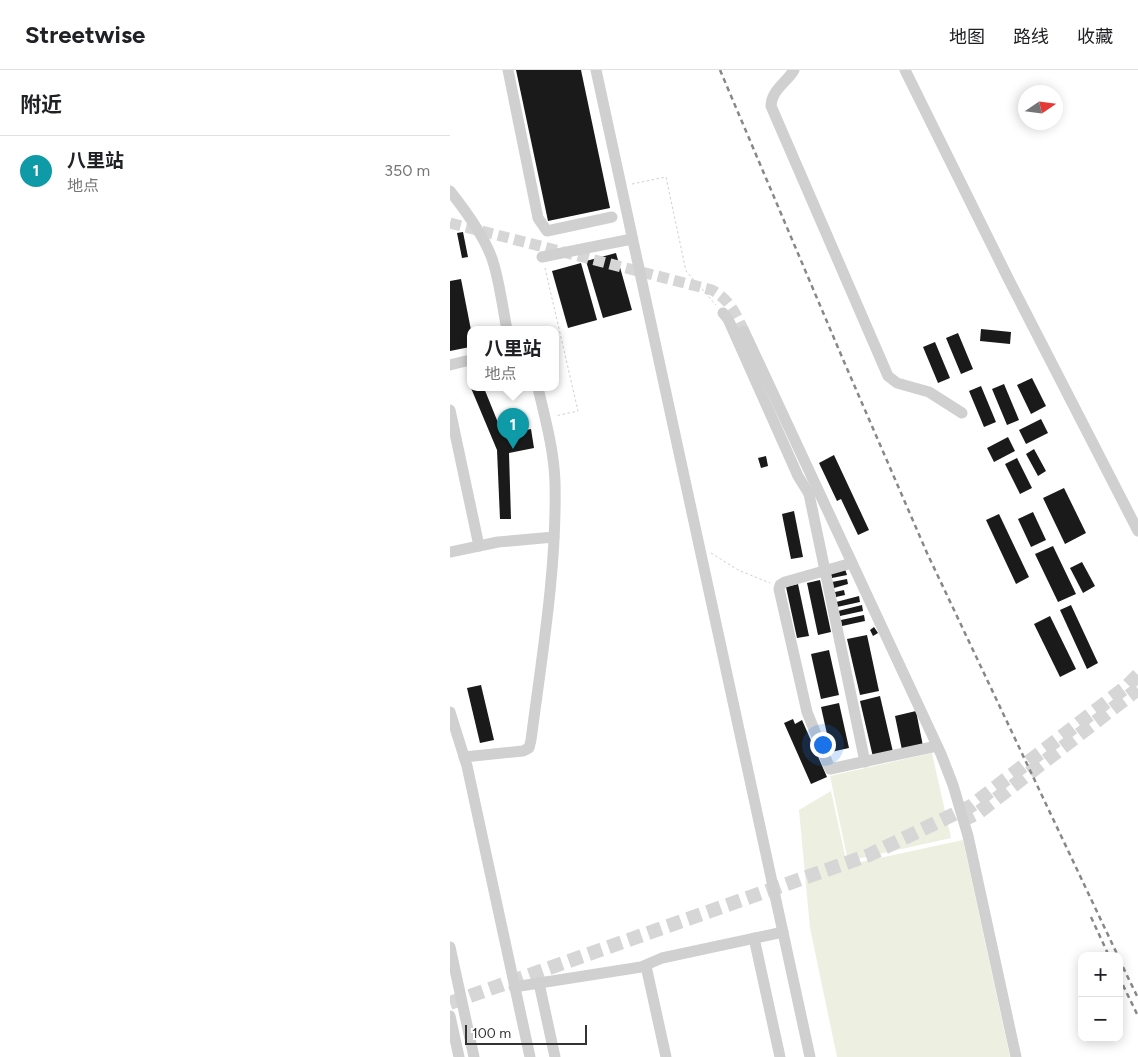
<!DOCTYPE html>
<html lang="zh">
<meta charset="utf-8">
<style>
:root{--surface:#fff;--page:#f2f2f2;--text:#202124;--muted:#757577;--line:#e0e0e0;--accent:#f42a71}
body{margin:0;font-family:Figtree,"Noto Sans SC",sans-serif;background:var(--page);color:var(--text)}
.controls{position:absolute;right:15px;bottom:15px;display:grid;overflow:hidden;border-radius:10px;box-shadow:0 2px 12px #0003}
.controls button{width:45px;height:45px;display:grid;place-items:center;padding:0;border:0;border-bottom:1px solid var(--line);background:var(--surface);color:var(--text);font:25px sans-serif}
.compass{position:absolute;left:568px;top:15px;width:45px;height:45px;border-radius:50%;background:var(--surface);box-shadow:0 2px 12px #0003;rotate:77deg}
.scale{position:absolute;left:15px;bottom:12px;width:122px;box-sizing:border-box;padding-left:5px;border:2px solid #333;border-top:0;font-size:14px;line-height:18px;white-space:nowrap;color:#333;-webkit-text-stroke:4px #fff;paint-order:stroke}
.you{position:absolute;left:372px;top:674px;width:18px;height:18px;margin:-12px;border:4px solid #fff;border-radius:50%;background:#1a73e8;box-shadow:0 0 0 8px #1a73e833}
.badge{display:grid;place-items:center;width:32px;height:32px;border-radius:50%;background:var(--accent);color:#fff;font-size:16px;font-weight:700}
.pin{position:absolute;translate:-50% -41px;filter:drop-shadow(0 1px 2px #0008)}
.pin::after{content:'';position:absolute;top:26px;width:18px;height:15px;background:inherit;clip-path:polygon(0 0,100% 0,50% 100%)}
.popup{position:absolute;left:17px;top:256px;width:92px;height:65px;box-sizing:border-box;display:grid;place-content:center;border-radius:10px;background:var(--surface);filter:drop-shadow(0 1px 4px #0005);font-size:16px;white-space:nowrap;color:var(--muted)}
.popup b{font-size:19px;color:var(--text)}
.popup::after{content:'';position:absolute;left:50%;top:100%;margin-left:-10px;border:10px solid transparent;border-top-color:var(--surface)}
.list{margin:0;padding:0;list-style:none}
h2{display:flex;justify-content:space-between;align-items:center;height:65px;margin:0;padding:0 20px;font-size:21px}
h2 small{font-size:16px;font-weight:400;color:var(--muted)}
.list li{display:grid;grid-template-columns:32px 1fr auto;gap:15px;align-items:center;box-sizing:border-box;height:70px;padding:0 20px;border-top:1px solid var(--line)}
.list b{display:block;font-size:19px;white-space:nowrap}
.list p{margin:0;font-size:16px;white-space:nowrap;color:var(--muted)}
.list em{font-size:16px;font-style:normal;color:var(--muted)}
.map{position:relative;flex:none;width:688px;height:987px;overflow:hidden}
header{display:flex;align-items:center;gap:30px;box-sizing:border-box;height:70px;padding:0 25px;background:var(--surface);border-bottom:1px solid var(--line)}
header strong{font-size:24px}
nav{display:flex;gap:28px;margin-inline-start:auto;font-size:18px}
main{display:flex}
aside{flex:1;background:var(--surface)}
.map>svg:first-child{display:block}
</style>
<header>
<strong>Streetwise</strong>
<nav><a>地图</a><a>路线</a><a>收藏</a></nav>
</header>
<main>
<aside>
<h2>附近<small></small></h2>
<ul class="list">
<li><span class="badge" style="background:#0f9aa8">1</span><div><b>八里站</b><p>地点</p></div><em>350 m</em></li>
</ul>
</aside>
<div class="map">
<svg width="688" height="987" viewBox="0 0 688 987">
<rect width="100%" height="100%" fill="#fff"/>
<g fill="#edf0e0">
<path d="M482,683L501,768L398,791L380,706Z"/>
<path d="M381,721L397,795L513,770L560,987H387L360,858L349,740Z"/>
</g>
<g fill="#1a1a1a">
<path d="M66,0H131L160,138L98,151Z"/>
<path d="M13,162L18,187L12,188L7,163Z"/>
<path d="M166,183L182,240L153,248L136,191Z"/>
<path d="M131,193L147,250L118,258L102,201Z"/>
<path d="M11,209L21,260L20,277L0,281V211Z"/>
<path d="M531,259L561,262L560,274L530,271Z"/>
<path d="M508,263L523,299L511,304L496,268Z"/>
<path d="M485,272L500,308L488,313L473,277Z"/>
<path d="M582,308L596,336L581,344L567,315Z"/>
<path d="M554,314L569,350L557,355L542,319Z"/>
<path d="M531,316L546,352L534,357L519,321Z"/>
<path d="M21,318H34L53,365L81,359L84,378L59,383L61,449H50L47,380Z"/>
<path d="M591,349L598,363L576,374L569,360Z"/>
<path d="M558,367L565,381L544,392L537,378Z"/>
<path d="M584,379L596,401L588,406L576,384Z"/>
<path d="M384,385L419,460L408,465L391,429L387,431L369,393Z"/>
<path d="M316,386L318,396L311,398L308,388Z"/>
<path d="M567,388L582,418L570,424L555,394Z"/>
<path d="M614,418L636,463L615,474L593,428Z"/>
<path d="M344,441L353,487L341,489L332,444Z"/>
<path d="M583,442L596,470L581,477L568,449Z"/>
<path d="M549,444L579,507L566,514L536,450Z"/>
<path d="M603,476L626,524L608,532L585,484Z"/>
<path d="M632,492L645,516L633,523L620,498Z"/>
<path d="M395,499L397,505L382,508L380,503Z"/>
<path d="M397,509L398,514L384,518L382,512Z"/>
<path d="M370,510L381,562L368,565L357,513Z"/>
<path d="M348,514L359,566L347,568L336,517Z"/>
<path d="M394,520L395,525L386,527L385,522Z"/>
<path d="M409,526L410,532L387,537L386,532Z"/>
<path d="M412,535L413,541L390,546L388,541Z"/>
<path d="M621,535L648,593L637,599L610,540Z"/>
<path d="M414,545L415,551L392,556L391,550Z"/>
<path d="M600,546L626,599L610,607L584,554Z"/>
<path d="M424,557L428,563L423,566L420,560Z"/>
<path d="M417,565L429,621L410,625L397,569Z"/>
<path d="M379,580L389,625L371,629L361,584Z"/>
<path d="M31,615L44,670L30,673L17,618Z"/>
<path d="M430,626L443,682L423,687L410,631Z"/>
<path d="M389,633L399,678L381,682L371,637Z"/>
<path d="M466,641L473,676L452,680L445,646Z"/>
<path d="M343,649L345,654L352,650L377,707L361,714L334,653Z"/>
</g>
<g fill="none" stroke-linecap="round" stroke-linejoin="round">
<path stroke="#d6d6d6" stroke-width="11" stroke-dasharray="11 5.5" stroke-linecap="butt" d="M0,153L262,220C280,230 285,243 294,261"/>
<g stroke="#d6d6d6" stroke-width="14" stroke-dasharray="14 7" stroke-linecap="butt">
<path d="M511,751L528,743L688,619"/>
<path d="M0,933L419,785L521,736L676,617L688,605"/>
</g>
<g stroke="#d0d0d0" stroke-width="1" stroke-dasharray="2.5 2.5" stroke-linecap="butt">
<path d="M182,114L216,107L236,201L266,235"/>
<path d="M95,198L128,341L105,346"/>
<path d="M261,483L288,500L320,513"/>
</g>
<g stroke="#d0d0d0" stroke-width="11">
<path d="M58,0L88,148L97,161L162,147"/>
<path d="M146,0L360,987"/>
<path d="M344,0C336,13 321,21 321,36L438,306L447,313L479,322L512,343"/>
<path d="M455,0L559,210L688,461"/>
<path d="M0,121C15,140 38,172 44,195C50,216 53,239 57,260"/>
<path d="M92,187L182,169"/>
<path d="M273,243L278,249L348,406L359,424L415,692"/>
<path d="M294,261L491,684L503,715L518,766L566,987"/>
<path d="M0,295L20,290"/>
<path d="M0,340L29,476"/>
<path d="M0,482L48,472L104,467"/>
<path d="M402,493L335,512L330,515L329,519L357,642L380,699L487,676"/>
<path d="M0,642L17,696L80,987"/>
<path d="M14,687L73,681L79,678L81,670C92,585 107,498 105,412C104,380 95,348 88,318"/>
<path d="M304,868L330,987"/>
<path d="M0,877L24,987"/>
<path d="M196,896L216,987"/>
<path d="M89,913L105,987"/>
<path d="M64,917L191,897L212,888L333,862"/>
<path d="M0,946L9,987"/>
</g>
<g stroke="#888" stroke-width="2.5" stroke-dasharray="5 4" stroke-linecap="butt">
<path d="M270,0L392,287L477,483L668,886"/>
<path d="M641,847L659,886"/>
<path d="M669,889L688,928"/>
<path d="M669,907L688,946"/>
</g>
</g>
</svg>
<div class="controls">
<button>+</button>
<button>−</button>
</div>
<svg class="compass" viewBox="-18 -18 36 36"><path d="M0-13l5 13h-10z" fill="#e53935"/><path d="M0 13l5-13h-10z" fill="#757577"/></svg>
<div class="scale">100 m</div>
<div class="you"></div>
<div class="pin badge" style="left:63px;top:379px;background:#0f9aa8">1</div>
<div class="popup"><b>八里站</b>地点</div>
</div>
</main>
